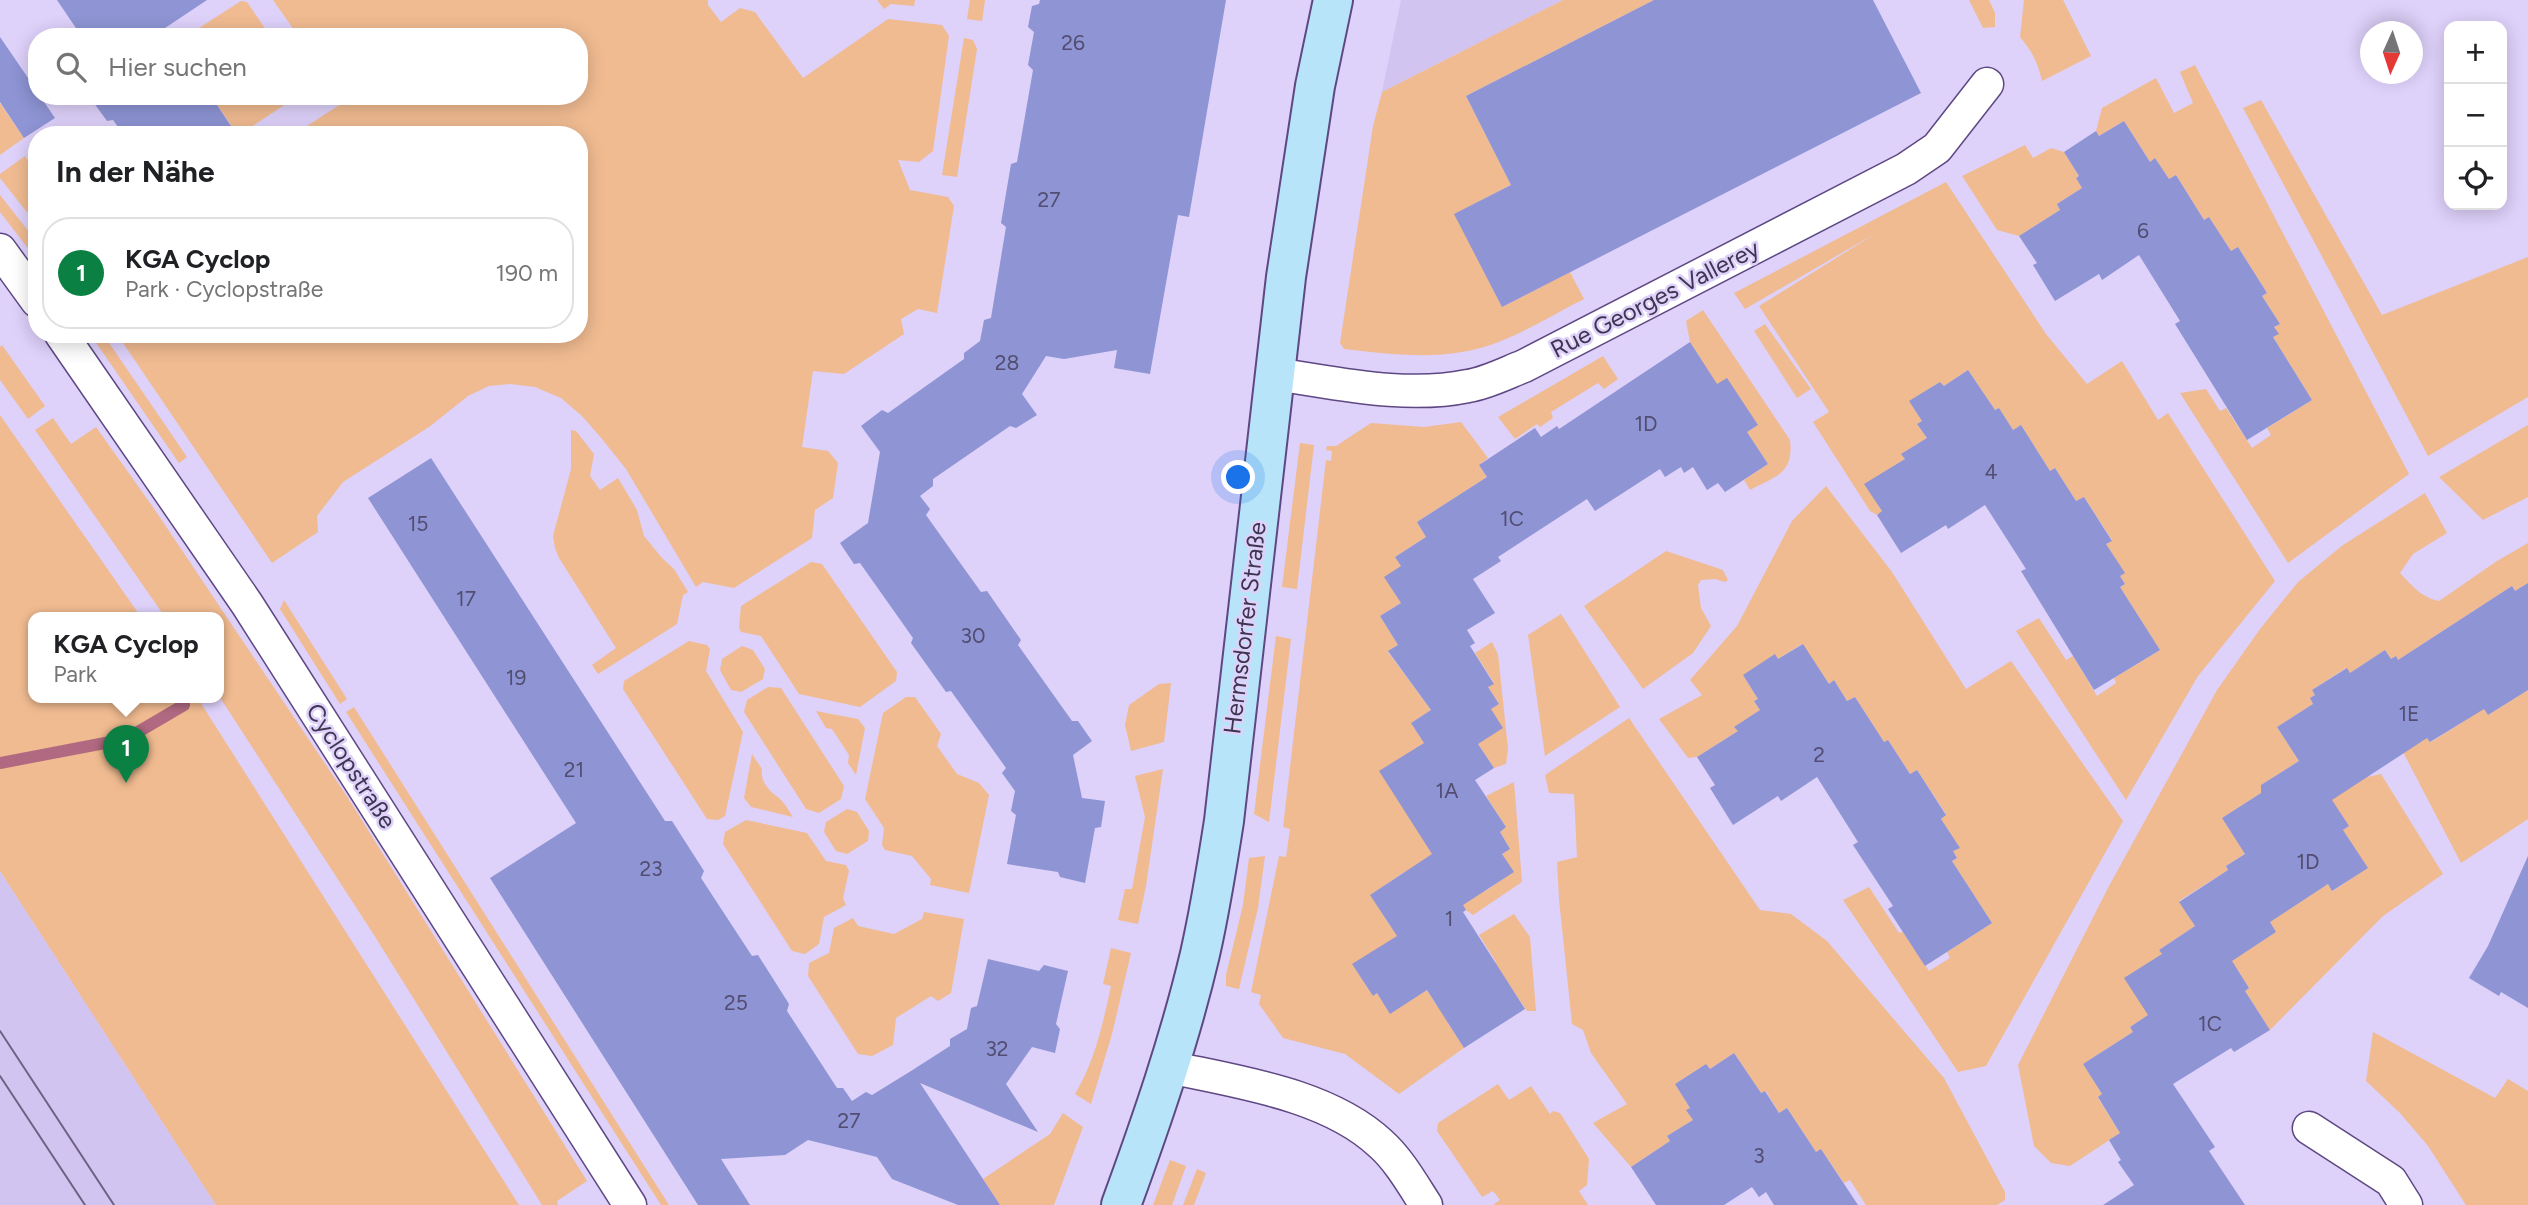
<!DOCTYPE html>
<html lang="de">
<meta charset="utf-8">
<style>
:root{--surface:#fff;--page:#f2f2f2;--text:#202124;--muted:#757577;--line:#e0e0e0;--accent:#0b8043}
body{margin:0;font-family:Figtree,sans-serif;background:var(--page);color:var(--text)}
.controls{position:absolute;right:21px;top:21px;display:grid;overflow:hidden;border-radius:14px;box-shadow:0 4px 18px #0003}
.controls button{width:63px;height:63px;display:grid;place-items:center;padding:0;border:0;border-bottom:2px solid var(--line);background:var(--surface);color:var(--text);font:35px sans-serif}
.compass{position:absolute;left:2360px;top:21px;width:63px;height:63px;border-radius:50%;background:var(--surface);box-shadow:0 4px 18px #0003;rotate:183deg}
.you{position:absolute;left:1239px;top:478px;width:24px;height:24px;margin:-18px;border:5px solid #fff;border-radius:50%;background:#1a73e8;box-shadow:0 0 0 10px #1a73e833}
.badge{display:grid;place-items:center;width:46px;height:46px;border-radius:50%;background:var(--accent);color:#fff;font-size:23px;font-weight:700}
.pin{position:absolute;translate:-50% -58px;filter:drop-shadow(0 2px 4px #0008)}
.pin::after{content:'';position:absolute;top:37px;width:24px;height:21px;background:inherit;clip-path:polygon(0 0,100% 0,50% 100%)}
.popup{position:absolute;left:28px;top:612px;width:196px;height:91px;box-sizing:border-box;display:grid;place-content:center;border-radius:14px;background:var(--surface);filter:drop-shadow(0 2px 5px #0005);font-size:23px;white-space:nowrap;color:var(--muted)}
.popup b{font-size:26px;color:var(--text)}
.popup::after{content:'';position:absolute;left:50%;top:100%;margin-left:-14px;border:14px solid transparent;border-top-color:var(--surface)}
.list{margin:0;padding:0;list-style:none}
h2{display:flex;justify-content:space-between;align-items:center;height:91px;margin:0;padding:0 28px;font-size:30px}
h2 small{font-size:23px;font-weight:400;color:var(--muted)}
.list li{display:grid;grid-template-columns:46px 1fr auto;gap:21px;align-items:center;box-sizing:border-box;height:112px;margin:0 14px 14px;padding:0 14px;border:2px solid var(--line);border-radius:28px}
.list b{display:block;font-size:26px;white-space:nowrap}
.list p{margin:0;font-size:23px;white-space:nowrap;color:var(--muted)}
.list em{font-size:23px;font-style:normal;color:var(--muted)}
.icon{flex:none;width:38px;height:38px;fill:none;stroke:currentColor;stroke-width:2;stroke-linecap:round;stroke-linejoin:round}
.map{position:relative;flex:none;width:2528px;height:1205px;overflow:hidden}
.search{position:absolute;background:var(--surface);box-shadow:0 4px 18px #0003;left:28px;top:28px;width:560px;height:77px;display:flex;align-items:center;gap:18px;box-sizing:border-box;padding:0 24px;border-radius:28px;color:var(--muted);font-size:26px}
.panel{position:absolute;background:var(--surface);box-shadow:0 4px 18px #0003;left:28px;top:126px;width:560px;height:217px;border-radius:28px}
.map>svg:first-child{display:block}
</style>
<div class="map">
<svg width="2528" height="1205" viewBox="0 0 2528 1205">
<rect width="100%" height="100%" fill="#ded1fa"/>
<g fill="#d2c4f1">
<path d="M1401,0H1563L1382,92Z"/>
<path d="M0,871L216,1205H0Z"/>
</g>
<g fill="#f0bb91">
<path d="M273,0H708V5L721,22L740,8L755,12L803,78L888,19L942,25L949,36L933,151L919,162L898,160L910,190L948,197L954,206L937,313L918,309L901,319L904,334L844,374L813,371L802,447L828,451L838,463L833,498L815,510L812,538L734,588L703,582L696,587L626,469L602,439L582,416L561,398L535,387L510,384L489,386L468,396L429,427L343,482L317,516L318,532L272,563L117,334H579V135H293L344,102L340,96H579V37H299Z"/>
<path d="M877,0H915L914,6L891,4L884,9Z"/>
<path d="M970,0H985L982,21L967,19Z"/>
<path d="M1563,0H1654L1466,96L1511,185L1455,214L1502,307L1570,272L1584,299C1556,313 1529,330 1501,341C1450,362 1397,355 1344,349L1340,343L1373,126L1382,92Z"/>
<path d="M1969,0H1989L1995,13V27L1983,28Z"/>
<path d="M2024,0H2063L2091,56L2042,81C2038,63 2032,51 2020,37Z"/>
<path d="M241,1L247,2L271,37H185Z"/>
<path d="M964,38L973,40L977,49L957,177L942,175Z"/>
<path d="M2195,65L2409,474L2288,563L2180,393L2206,389L2220,411L2226,408L2252,448L2271,435L2267,428L2312,400L2273,337L2278,334L2274,327L2280,324L2262,296L2267,293L2238,247L2231,251L2209,217L2204,220L2176,175L2169,179L2155,158L2150,162L2124,121L2099,136L2096,131L2102,108L2156,78L2174,113L2193,103L2180,72Z"/>
<path d="M211,96H298L239,135H218L231,125Z"/>
<path d="M2261,100L2382,315L2528,257V397L2428,456L2243,108Z"/>
<path d="M0,103L24,138L0,155Z"/>
<path d="M2025,145L2033,158L2051,148L2064,152L2079,176L2076,178L2082,188L2057,204L2060,210L2019,236L1997,230L1962,176Z"/>
<path d="M25,156L37,174V225L0,178V174Z"/>
<path d="M1946,182L2046,334L2087,384L2122,361L2158,420L2168,413L2275,581L2198,676L2126,800L2016,631L2039,618L2066,660L2073,656L2097,696L2116,683L2114,678L2160,650L2120,587L2125,584L2120,576L2124,573L2106,544L2112,540L2084,497L2076,501L2055,468L2050,471L2021,425L2013,430L1999,408L1995,410L1968,370L1944,386L1940,382L1910,401L1922,421L1917,424L1927,438L1902,454L1905,459L1865,484L1882,511L1877,515L1870,511L1813,422L1829,412L1759,306L1878,232L1745,309L1734,293Z"/>
<path d="M0,195L37,242V260L0,212Z"/>
<path d="M1703,310L1790,440C1794,474 1776,476 1750,490L1744,480L1768,464L1747,432L1758,425L1709,389L1697,371L1705,366L1690,342L1686,321Z"/>
<path d="M1765,324L1811,389L1797,398L1754,331Z"/>
<path d="M90,334H103L187,457L179,463Z"/>
<path d="M2,345L45,406L28,419L0,380V347Z"/>
<path d="M1603,356L1618,379L1604,389L1598,383L1551,412L1553,418L1540,427L1537,424L1515,439L1498,417Z"/>
<path d="M0,415L141,617H33V697H197L519,1205H216L0,871Z"/>
<path d="M53,418L71,444L96,427L155,510L348,798L587,1181L557,1201L558,1205H542L374,935L219,696V617H165L35,430Z"/>
<path d="M1461,422L1488,458L1479,465L1487,477L1417,522L1426,537L1395,557L1401,566V603L1380,616L1398,645L1388,652L1431,710L1411,723L1428,749L1441,854L1401,874L1371,895L1390,926L1407,937L1353,965L1373,996L1377,993L1390,1013L1427,990L1437,1006L1445,1002L1448,1023L1464,1048L1399,1094L1345,1054L1283,1038L1259,1004L1261,995L1251,992L1279,856L1286,857L1290,829L1283,827L1326,460L1331,461L1332,451L1326,450L1327,446H1336L1371,423L1424,427Z"/>
<path d="M2528,425V497L2483,520L2439,477Z"/>
<path d="M571,430L576,431L594,454L590,476L600,490L618,478L637,510L644,536L662,558L674,569L688,592L683,595L677,624L598,674L592,665L616,648L559,558L555,548L553,536L571,469Z"/>
<path d="M1300,443L1314,445L1297,589L1282,587Z"/>
<path d="M1826,486L1892,572L1966,689L2011,661L2123,821L1986,1066L1958,1072L1843,900L1869,887L1899,933L1903,932L1929,971L1950,958L1947,952L1992,923L1952,861L1957,858L1953,851L1959,847L1941,819L1946,814L1917,770L1910,774L1888,740L1884,742L1855,697L1847,701L1834,680L1829,684L1802,644L1778,659L1743,675L1758,699L1754,701L1760,710L1735,727L1738,731L1697,757L1688,758L1659,719L1702,695L1690,680L1737,626L1792,521Z"/>
<path d="M2425,493L2447,533L2413,554L2400,573C2411,585 2422,598 2439,601L2497,561L2528,543V583L2515,591L2512,586L2398,660L2396,656L2391,659L2385,650L2350,673L2346,668L2312,690L2315,695L2310,698L2313,704L2277,727L2299,761L2261,785V793L2222,818L2241,847L2248,852L2226,866L2228,870L2179,901L2195,926L2159,950L2162,954L2150,1014L2130,1027L2133,1032L2083,1064L2102,1094L2098,1098L2120,1133L2070,1166L2051,1163L2034,1146L2018,1065L2109,886L2217,690L2260,629L2298,582L2343,545Z"/>
<path d="M1666,551L1723,570L1728,580L1725,582L1715,579L1701,580L1698,585L1701,608L1711,626L1693,653L1643,689L1584,606Z"/>
<path d="M811,562L822,564L897,672L896,681L860,707L799,694L761,636L741,632L739,627L741,606Z"/>
<path d="M284,600L347,699L340,704L280,609Z"/>
<path d="M1561,614L1620,707L1545,756L1528,635Z"/>
<path d="M1276,636L1291,639L1269,822L1254,814Z"/>
<path d="M689,641L707,645L710,649L706,671L743,732L725,816L718,820L707,819L623,689L624,681Z"/>
<path d="M1492,642L1498,654L1508,749L1506,764L1494,768L1478,744L1491,709L1499,704L1488,687L1494,683L1475,653Z"/>
<path d="M742,646L753,650L765,669L763,679L741,692L731,690L720,670L722,659Z"/>
<path d="M1171,683L1164,742L1131,751L1125,725L1129,705L1159,684Z"/>
<path d="M768,687L781,688L844,786L841,799L819,813L806,809L744,712L747,700Z"/>
<path d="M2528,690V819L2461,863L2403,752L2427,737L2431,742L2466,720L2481,704L2488,715Z"/>
<path d="M906,697H915L941,734L937,746L957,774L979,783L989,795L969,893L930,885L931,879L912,856L885,850L882,845L884,828L865,799L883,713Z"/>
<path d="M354,707L669,1205H661L346,712Z"/>
<path d="M816,711L858,719L865,728L856,775L848,763L849,755L832,729L826,728Z"/>
<path d="M1629,718L1760,910L1791,914L1827,941L1944,1078L2005,1192V1200L1997,1205H1866L1850,1180L1844,1183L1821,1149L1816,1152L1787,1108L1779,1113L1766,1091L1761,1093L1734,1053L1710,1069L1706,1064L1675,1084L1690,1108L1687,1110L1693,1120L1667,1136L1670,1141L1631,1167L1593,1123L1627,1104L1591,1053L1583,1030L1572,1024L1559,899L1557,862L1577,857L1574,794L1549,793L1545,775Z"/>
<path d="M752,754L762,769C760,782 769,791 779,798C784,802 789,811 793,817L751,807L744,798Z"/>
<path d="M1163,769L1146,886L1138,924L1118,920L1125,889H1132L1145,817L1135,776Z"/>
<path d="M2381,774L2443,874L2383,916L2270,1030L2245,991L2249,988L2237,969L2224,960L2242,954L2276,932L2269,921L2290,881L2303,900L2328,884L2333,891L2367,868L2343,830L2349,826L2323,797L2367,777Z"/>
<path d="M1514,782L1522,882L1473,915L1466,910L1460,902L1487,890L1513,872L1502,854L1510,849L1500,832L1506,827L1486,796Z"/>
<path d="M847,809L857,812L869,831L868,841L847,854L836,851L824,832L826,822Z"/>
<path d="M746,820L807,833L826,861L846,865L849,871L843,898L846,905L824,917L819,944L805,954L792,951L723,844L725,832Z"/>
<path d="M1265,856L1258,908L1239,989L1226,986V975L1243,905L1249,858Z"/>
<path d="M924,912L964,919L951,993L938,1001L931,996L896,1018L893,1045L872,1056L858,1054L808,976L809,963L829,953L834,928L853,918L858,926L894,934L922,919Z"/>
<path d="M1514,914L1530,937L1536,1011H1527L1508,983L1500,987L1487,968L1496,962L1479,935Z"/>
<path d="M1111,948L1131,953L1112,1034L1091,1104L1075,1094C1095,1061 1103,1023 1111,986L1103,984Z"/>
<path d="M2373,1032L2495,1098L2508,1079L2528,1091V1205H2466L2428,1146L2400,1113L2366,1081Z"/>
<path d="M1498,1084L1509,1100L1531,1086L1550,1114L1553,1111L1560,1113L1589,1159L1587,1185L1579,1191L1588,1205H1493L1500,1200L1493,1191L1482,1197L1437,1131L1438,1123Z"/>
<path d="M1063,1113L1083,1127L1054,1205H1000L983,1179L1050,1134Z"/>
<path d="M1170,1160L1186,1166L1172,1205H1153Z"/>
<path d="M1197,1169L1206,1173L1194,1205H1183Z"/>
</g>
<g fill="none" stroke-linecap="round" stroke-linejoin="round">
<path stroke="#b06980" stroke-width="12" d="M0,763L126,739L184,705"/>
</g>
<g fill="#8e94d4">
<path d="M57,0H207L159,32L162,37H82Z"/>
<path d="M1040,0H1226L1189,217L1178,215L1150,374L1114,368L1117,350L1064,359L1046,356L1022,394L1037,415L1016,428L1010,426L933,479V486L920,496L930,509L926,515L953,553L981,592L987,591L1021,640L1018,645L1072,721H1078L1092,741L1073,755L1082,798L1105,801L1101,827L1095,828L1085,883L1060,877L1058,872L1007,864L1016,815L1011,811L1015,791L1002,773L1006,768L951,691L946,692L911,643L913,638L860,563L854,564L840,543L868,523L880,452L861,426L882,410L888,413L964,359V353L980,341L984,320L991,318L1006,227L1001,223L1011,164L1017,162L1033,70L1028,65L1034,32L1028,27L1032,6L1039,4Z"/>
<path d="M1654,0H1873L1921,93L1502,307L1454,214L1511,185L1466,96Z"/>
<path d="M0,37L37,91V96H40L55,118L24,138L0,102Z"/>
<path d="M94,96H211L237,135H124L113,120L107,121L91,99Z"/>
<path d="M2124,121L2150,162L2155,158L2169,179L2176,175L2204,220L2209,217L2231,251L2238,247L2267,293L2262,296L2280,324L2274,327L2279,334L2273,337L2312,400L2247,440L2175,324L2180,321L2139,255L2102,280L2099,274L2055,301L2033,265L2037,263L2019,236L2060,210L2057,204L2082,188L2076,178L2079,176L2064,152L2096,131L2099,136Z"/>
<path d="M1690,342L1717,384L1727,378L1758,425L1747,432L1768,464L1725,492L1718,483L1707,490L1693,467L1684,473L1681,467L1665,477L1660,469L1595,511L1587,499L1498,557L1501,561L1473,579L1495,613L1467,630L1475,643L1470,646L1494,684L1488,687L1499,704L1491,709L1503,728L1478,744L1494,768L1475,780L1506,827L1500,832L1510,849L1502,854L1514,872L1463,905L1466,910L1463,912L1525,1009L1464,1048L1427,990L1390,1014L1377,993L1373,996L1352,964L1397,936L1370,895L1432,854L1379,771L1424,743L1411,723L1431,710L1388,651L1398,645L1380,616L1401,603L1384,577L1401,566L1395,557L1426,537L1417,522L1487,477L1479,465L1535,428L1541,437L1557,426L1559,429Z"/>
<path d="M1968,370L1995,410L1999,408L2013,430L2021,425L2050,471L2055,468L2076,501L2084,497L2112,541L2106,544L2125,573L2120,576L2125,584L2120,587L2160,650L2094,690L2021,571L2026,569L1985,505L1948,529L1946,525L1901,553L1877,515L1882,511L1864,484L1905,459L1901,454L1927,438L1917,424L1922,421L1909,401L1940,382L1944,386Z"/>
<path d="M431,458L665,821H672L679,832L704,871L701,878L752,956L758,955L789,1004L787,1011L837,1088H843L852,1101L866,1092L872,1095L911,1071L950,1046V1039L967,1029L971,1008L977,1006L988,959L1039,971L1044,965L1068,971L1056,1024L1060,1029L1055,1053L1032,1047L1006,1084L1038,1132L920,1083L1000,1205H958L892,1179L877,1157L808,1140L785,1155L721,1159L750,1205H698L490,878L576,823L368,498Z"/>
<path d="M2528,583V690L2488,715L2484,709L2430,742L2427,738L2332,800L2349,826L2343,830L2368,868L2332,891L2328,884L2270,922L2276,932L2232,961L2249,988L2245,991L2270,1030L2234,1052L2231,1048L2173,1084L2215,1147L2209,1151L2245,1205H2103L2134,1185L2118,1162L2121,1160L2109,1140L2120,1133L2098,1097L2102,1094L2083,1064L2133,1032L2130,1027L2148,1015L2124,978L2162,954L2159,950L2195,926L2179,902L2228,870L2226,866L2245,854L2222,818L2261,793V785L2299,761L2277,727L2313,704L2310,698L2315,695L2312,690L2347,668L2350,673L2385,650L2391,659L2396,656L2398,660L2512,586L2515,591Z"/>
<path d="M1803,644L1829,684L1834,680L1847,701L1855,697L1884,742L1888,740L1910,774L1917,770L1946,815L1941,819L1960,848L1953,851L1957,858L1952,861L1992,923L1925,966L1888,909L1893,906L1853,845L1858,842L1817,777L1781,801L1778,796L1733,825L1710,788L1715,785L1697,757L1738,731L1734,727L1760,710L1754,701L1758,699L1743,675L1775,654L1778,659Z"/>
<path d="M2528,856V1008L2501,992L2499,996L2469,978L2488,946Z"/>
<path d="M1734,1053L1761,1093L1765,1091L1779,1113L1787,1108L1816,1152L1821,1149L1858,1205H1774L1766,1192L1759,1197L1752,1187L1724,1205H1656L1631,1167L1670,1141L1667,1136L1693,1120L1686,1110L1690,1108L1675,1084L1706,1064L1710,1069Z"/>
</g>
<g fill="none" stroke-linecap="round" stroke-linejoin="round">
<defs>
<g id="minor">
<path d="M0,250L37,301"/>
<path d="M61,334L247,604L630,1205"/>
<path d="M1275,374C1338,383 1405,399 1468,386C1487,383 1506,373 1524,366L1906,169L1937,148L1987,84"/>
<path d="M1169,1067C1237,1082 1328,1094 1381,1144C1399,1160 1413,1185 1426,1205"/>
<path d="M2309,1128L2391,1181L2406,1205"/>
</g>
<path id="secondary" d="M1121,1205C1151,1123 1180,1039 1200,954C1210,910 1217,866 1224,821L1286,277L1315,86L1333,0"/>
</defs>
<use href="#minor" stroke="#5e4883" stroke-width="35"/>
<use href="#secondary" stroke="#5e4883" stroke-width="42"/>
<use href="#minor" stroke="#fff" stroke-width="32"/>
<use href="#secondary" stroke="#b8e4fa" stroke-width="38"/>
<g stroke="#6d6281" stroke-width="2">
<path d="M0,1031L114,1205"/>
<path d="M0,1076L85,1205"/>
</g>
</g>
<g text-anchor="middle" stroke-width="5" stroke-linejoin="round" paint-order="stroke">
<g font-size="21" fill="#524d71">
<text x="1073" y="50">26</text>
<text x="1049" y="207">27</text>
<text x="2143" y="238">6</text>
<text x="1007" y="370">28</text>
<text x="1646" y="431">1D</text>
<text x="1991" y="479">4</text>
<text x="1512" y="526">1C</text>
<text x="418" y="531">15</text>
<text x="466" y="606">17</text>
<text x="973" y="643">30</text>
<text x="516" y="685">19</text>
<text x="2409" y="721">1E</text>
<text x="1819" y="762">2</text>
<text x="574" y="777">21</text>
<text x="1447" y="798">1A</text>
<text x="2308" y="869">1D</text>
<text x="651" y="876">23</text>
<text x="1449" y="926">1</text>
<text x="736" y="1010">25</text>
<text x="2210" y="1031">1C</text>
<text x="997" y="1056">32</text>
<text x="849" y="1128">27</text>
<text x="1759" y="1163">3</text>
</g>
<g font-size="24" fill="#3e3550" stroke="#ded1fa">
<text transform="translate(1655 299) rotate(-27)" y="8">Rue Georges Vallerey</text>
<text transform="translate(1245 628) rotate(-83)" y="8">Hermsdorfer Straße</text>
<text transform="translate(351 766) rotate(57)" y="8">Cyclopstraße</text>
</g>
</g>
</svg>
<div class="controls">
<button>+</button>
<button>−</button>
<button><svg class="icon" aria-label="locate" viewBox="0 0 24 24"><circle cx="12" cy="12" r="6"/><path d="M12 2v4M12 18v4M2 12h4M18 12h4"/></svg></button>
</div>
<svg class="compass" viewBox="-18 -18 36 36"><path d="M0-13l5 13h-10z" fill="#e53935"/><path d="M0 13l5-13h-10z" fill="#757577"/></svg>
<div class="you"></div>
<div class="pin badge" style="left:126px;top:783px">1</div>
<div class="popup"><b>KGA Cyclop</b>Park</div>
<div class="search"><svg class="icon" aria-label="search" viewBox="0 0 24 24"><circle cx="10" cy="10" r="6"/><path d="M15 15l6 6"/></svg>Hier suchen</div>
<section class="panel">
<h2>In der Nähe<small></small></h2>
<ul class="list">
<li><span class="badge">1</span><div><b>KGA Cyclop</b><p>Park · Cyclopstraße</p></div><em>190 m</em></li>
</ul>
</section>
</div>
